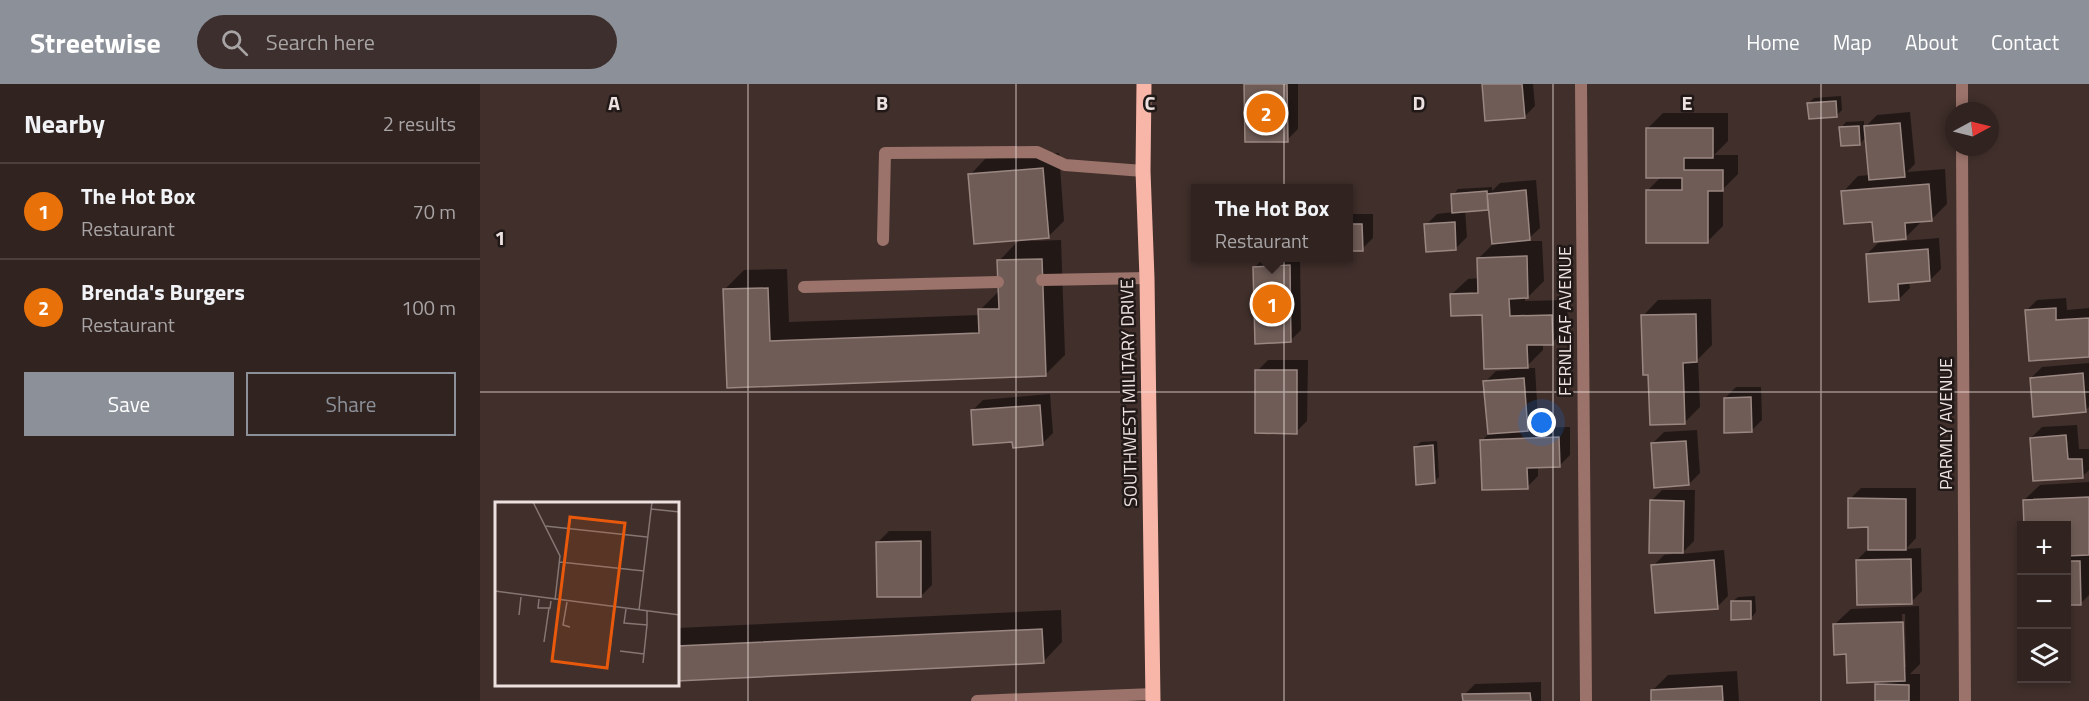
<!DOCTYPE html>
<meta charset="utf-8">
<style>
:root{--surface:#302320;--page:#3c2f2d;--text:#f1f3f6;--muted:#a8a4a5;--line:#4b403e;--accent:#8c9099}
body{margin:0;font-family:"Titillium Web",sans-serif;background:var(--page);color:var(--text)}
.controls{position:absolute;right:18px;bottom:18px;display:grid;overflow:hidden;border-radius:0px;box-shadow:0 3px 9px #0003}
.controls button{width:54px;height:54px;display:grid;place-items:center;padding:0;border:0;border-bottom:2px solid var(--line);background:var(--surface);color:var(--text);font:30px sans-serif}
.compass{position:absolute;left:1465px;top:18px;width:54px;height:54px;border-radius:50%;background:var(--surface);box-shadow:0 3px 9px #0003;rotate:83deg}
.you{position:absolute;left:1062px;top:339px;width:21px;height:21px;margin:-15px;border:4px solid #fff;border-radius:50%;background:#1a73e8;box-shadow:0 0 0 9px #1a73e833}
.badge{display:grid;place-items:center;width:39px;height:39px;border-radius:50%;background:var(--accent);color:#fff;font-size:20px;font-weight:700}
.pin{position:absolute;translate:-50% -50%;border:3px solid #fff;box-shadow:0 2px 6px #0006}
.popup{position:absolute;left:711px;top:100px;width:162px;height:78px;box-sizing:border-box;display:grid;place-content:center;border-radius:0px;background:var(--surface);filter:drop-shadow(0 2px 4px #0005);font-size:20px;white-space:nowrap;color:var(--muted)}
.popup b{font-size:22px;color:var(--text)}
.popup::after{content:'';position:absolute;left:50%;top:100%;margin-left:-12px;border:12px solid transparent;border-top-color:var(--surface)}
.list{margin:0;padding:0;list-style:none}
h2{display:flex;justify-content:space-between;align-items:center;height:78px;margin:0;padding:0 24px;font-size:26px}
h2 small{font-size:20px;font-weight:400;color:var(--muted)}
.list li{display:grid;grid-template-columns:39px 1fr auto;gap:18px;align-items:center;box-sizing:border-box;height:96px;padding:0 24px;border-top:2px solid var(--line)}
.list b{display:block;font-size:22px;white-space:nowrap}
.list p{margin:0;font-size:20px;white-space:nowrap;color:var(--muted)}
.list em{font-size:20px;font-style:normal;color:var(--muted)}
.actions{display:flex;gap:12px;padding:18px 24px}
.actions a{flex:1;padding:14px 0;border:2px solid var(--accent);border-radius:0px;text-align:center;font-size:21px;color:var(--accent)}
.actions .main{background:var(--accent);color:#fff}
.icon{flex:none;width:33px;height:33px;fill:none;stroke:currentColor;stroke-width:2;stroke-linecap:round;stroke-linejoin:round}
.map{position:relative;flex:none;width:1609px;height:617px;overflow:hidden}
header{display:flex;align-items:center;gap:36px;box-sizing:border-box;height:84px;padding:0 30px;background:var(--accent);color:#fff}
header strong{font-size:28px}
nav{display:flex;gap:33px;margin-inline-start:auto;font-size:21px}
.search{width:420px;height:54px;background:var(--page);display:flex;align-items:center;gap:15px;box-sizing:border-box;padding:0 21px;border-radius:33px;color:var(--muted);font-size:22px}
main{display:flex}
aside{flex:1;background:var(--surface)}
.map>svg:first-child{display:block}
</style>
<header>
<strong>Streetwise</strong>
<div class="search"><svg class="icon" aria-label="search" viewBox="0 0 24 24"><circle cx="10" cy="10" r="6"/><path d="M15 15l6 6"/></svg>Search here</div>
<nav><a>Home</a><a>Map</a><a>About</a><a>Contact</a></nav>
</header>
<main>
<aside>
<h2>Nearby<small>2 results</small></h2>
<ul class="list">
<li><span class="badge" style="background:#e8710a">1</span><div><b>The Hot Box</b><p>Restaurant</p></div><em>70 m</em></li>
<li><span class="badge" style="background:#e8710a">2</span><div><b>Brenda's Burgers</b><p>Restaurant</p></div><em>100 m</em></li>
</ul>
<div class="actions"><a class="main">Save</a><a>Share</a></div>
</aside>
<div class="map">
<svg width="1609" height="617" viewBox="0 0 1609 617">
<rect width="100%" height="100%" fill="#402f2b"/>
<g fill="#0007" fill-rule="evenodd">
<path d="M766,0H818V45L807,56Z"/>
<path d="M1003,0H1053L1055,22L1044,33Z"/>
<path d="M1361,12L1362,26L1356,32L1329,19L1334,14Z"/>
<path d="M1430,28L1435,80L1427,88L1465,85L1467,120L1451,136L1441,138L1425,154L1393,136L1363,108L1378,92L1390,91L1387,52L1380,60L1361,44L1366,38L1384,37V44L1397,31Z"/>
<path d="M1183,29H1248V57L1234,71H1258V90L1243,105V142L1227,158L1167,107L1182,92L1167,45Z"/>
<path d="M579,69L584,137L568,153L553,154V157L581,156L585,271L565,291L248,302L244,206L264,186L307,185L309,238L500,231V226L520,206L519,177L540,155L490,91L505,75Z"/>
<path d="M1056,96L1060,144L1046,157H1062L1064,197L1048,213H1045V217L1087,216L1088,243L1072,259H1063V266L1045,284H1055L1058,334L1048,344L1090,343V371L1079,382H1058V392L1047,403L1002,357L1009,349L1005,298L1016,287L1030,286L1029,283L1003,229L972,210L988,195L999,194V174L1014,159L1010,122L1008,125L985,126L987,153L976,164L946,141L957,130L974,128L973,111L978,105L1012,103V107L1020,99Z"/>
<path d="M868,130H893V154L882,165L868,166Z"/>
<path d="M1459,154L1461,185L1450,196L1429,198L1430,204L1419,215L1387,170L1398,159Z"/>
<path d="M784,174H820L821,246L810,257L775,183Z"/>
<path d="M1586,214L1587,226L1609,224V271L1546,227L1557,216Z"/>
<path d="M1231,215L1232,261L1218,275L1220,323L1204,339L1170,290L1163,232L1178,216Z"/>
<path d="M788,276H828L827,337L816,348L777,287Z"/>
<path d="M1609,279V323L1605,327L1551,294L1562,283Z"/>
<path d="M1256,303H1281L1282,336L1271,347L1245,314Z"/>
<path d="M570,310L573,349L562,360L534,356L492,327L503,316Z"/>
<path d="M1597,341L1599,365H1609V386L1603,392L1551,354L1562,343Z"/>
<path d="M1217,346L1220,389L1209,400L1173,359L1184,348Z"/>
<path d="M957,357L959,393L954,398L935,363L941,358Z"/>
<path d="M1609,398V511L1601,519L1586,520V442L1544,416L1560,401Z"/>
<path d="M1381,404H1436V454L1426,465L1441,464L1442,507L1431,518L1377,476L1388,465L1390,442L1370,415Z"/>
<path d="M1182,406H1215L1214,457L1201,470L1244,466L1248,512L1237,523L1173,482L1184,471L1192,470L1171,417Z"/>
<path d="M409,447H451L452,501L441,512L398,458Z"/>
<path d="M1275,512L1276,528L1271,534L1252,518L1258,513Z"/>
<path d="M1439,522L1440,580L1430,590H1440V617H1397V601L1401,596L1368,569L1355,540L1371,525ZM1422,530H1425L1426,583H1423Z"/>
<path d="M581,526L582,558L563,578L198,596V544Z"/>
<path d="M1257,587L1259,617H1173L1172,607L1188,591Z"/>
<path d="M1061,598V617H984V611L995,600Z"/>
</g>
<g fill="#6f5c57" stroke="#9b8782" stroke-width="1.5">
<path d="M764,0H807L808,58H765Z"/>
<path d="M1002,0H1042L1045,34L1005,37Z"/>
<path d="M1356,17L1357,33L1329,35L1327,19Z"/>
<path d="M1420,39L1425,93L1389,96L1384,42Z"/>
<path d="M1379,42L1380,61L1361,62L1359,43Z"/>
<path d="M1166,44H1233V74H1204V86H1243V107H1228V159H1166V106H1202V94H1166Z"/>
<path d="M563,84L569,154L494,160L488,90Z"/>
<path d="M1449,100L1452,137L1425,139L1426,155L1394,158L1392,138L1364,140L1361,107Z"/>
<path d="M1046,106L1050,156L1012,160L1007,110Z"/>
<path d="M1007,107L1008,126L972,129L971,110Z"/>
<path d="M975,138L976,166L946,168L944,140Z"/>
<path d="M868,140H882L883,167H868Z"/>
<path d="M1448,165L1450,197L1418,200L1419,216L1389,218L1386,170Z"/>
<path d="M1047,172L1048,214L1029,215L1030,232L1072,231L1073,261H1047L1048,284L1004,285L1002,231L971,232L970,210L998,209L997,174Z"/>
<path d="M562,175L566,292L247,304L243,205L288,204L290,257L499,249L498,225H519L517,176Z"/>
<path d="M810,181L811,258L775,260L773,183Z"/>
<path d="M1576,224V236L1609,234V273L1549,277L1545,226Z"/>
<path d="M1216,230L1217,278L1203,279L1205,340L1170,341L1168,291H1163L1161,231Z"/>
<path d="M775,286H817V350L775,349Z"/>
<path d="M1603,289L1606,328L1553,333L1550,294Z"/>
<path d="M1044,294L1048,347L1008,350L1003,297Z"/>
<path d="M1271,313L1272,348L1244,349V314Z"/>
<path d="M560,321L563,361L533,364L532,358L493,361L491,326Z"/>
<path d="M1586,351L1588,375H1602L1603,394L1553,397L1550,354Z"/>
<path d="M1079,353L1080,383L1047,384L1048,405L1002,406L1000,356Z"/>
<path d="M1206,357L1209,401L1174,404L1171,359Z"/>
<path d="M953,361L955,399L936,401L934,363Z"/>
<path d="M1609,413V471L1586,472V442H1544L1543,416Z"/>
<path d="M1368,414L1426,415V466H1388V443L1368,444Z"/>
<path d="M1170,416L1204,417L1203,469H1169Z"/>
<path d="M441,457V513H397L396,458Z"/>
<path d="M1431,475L1432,520L1377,521L1376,476Z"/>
<path d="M1234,476L1238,525L1175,529L1171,481Z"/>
<path d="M1586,477H1600L1601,521H1586Z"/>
<path d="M1251,517H1271V535L1251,536Z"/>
<path d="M1423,538L1425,597L1367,599L1366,570L1354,571L1353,540Z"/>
<path d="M562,545L564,579L198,597V562Z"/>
<path d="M1395,600L1429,601V617H1395Z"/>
<path d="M1242,602L1243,617H1171V606Z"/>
<path d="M1050,609L1051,617H983L982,610Z"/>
</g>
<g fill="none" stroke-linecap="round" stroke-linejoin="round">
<g stroke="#9b736b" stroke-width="12">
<path d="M403,156L405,69L557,68L585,81L663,87"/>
<path d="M562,196L667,194"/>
<path d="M324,203L518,198"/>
<path d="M497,617L673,610"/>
</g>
<g stroke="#9b736b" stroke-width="12">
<path d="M1101,0L1106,617"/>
<path d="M1482,0V27"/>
<path d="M1482,63L1485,617"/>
</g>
<path stroke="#f8b6a9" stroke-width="15" d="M664,0L663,87L667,194L673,617"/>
</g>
<path fill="none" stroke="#ede1df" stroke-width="1.5" stroke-opacity="0.55" d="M268,0V617M536,0V617M804,0V617M1073,0V617M1341,0V617M0,308H1609"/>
<g text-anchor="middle" stroke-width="5" stroke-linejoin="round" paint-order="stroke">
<g font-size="18" fill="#ede1df" stroke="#211917">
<text transform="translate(1085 237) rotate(-90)" y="6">FERNLEAF AVENUE</text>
<text transform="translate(649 309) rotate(-91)" y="6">SOUTHWEST MILITARY DRIVE</text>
<text transform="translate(1466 340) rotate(-90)" y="6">PARMLY AVENUE</text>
</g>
</g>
<g transform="translate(15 418)">
<rect width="184" height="184" fill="#402f2b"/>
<path fill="none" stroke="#857673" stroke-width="1.5" d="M38,0L65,54L60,98M156,7L185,10M50,24L152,35M65,60L149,69M0,89L185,113M44,97L43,106H55L56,99M72,100L68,123L75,125M131,107L129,121L152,123V109M144,108L157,0M24,113L26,95M49,140L54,106M115,149L119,105M125,149L149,152M148,161L152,123"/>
<path fill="#e8590c" fill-opacity="0.15" stroke="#e8590c" stroke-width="3" d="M75,15L130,21L112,166L57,159Z"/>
<rect width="184" height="184" fill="none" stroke="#ede1df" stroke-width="3"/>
</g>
<g font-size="20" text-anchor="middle" font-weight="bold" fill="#ede1df" stroke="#211917" stroke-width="5" stroke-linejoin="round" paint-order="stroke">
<text x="134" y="26">A</text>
<text x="402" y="26">B</text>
<text x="670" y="26">C</text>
<text x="939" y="26">D</text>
<text x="1207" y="26">E</text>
<text x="20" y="161">1</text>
</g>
</svg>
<div class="controls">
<button>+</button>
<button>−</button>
<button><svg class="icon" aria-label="layers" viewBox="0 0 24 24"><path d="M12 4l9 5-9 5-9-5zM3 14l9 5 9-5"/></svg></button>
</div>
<svg class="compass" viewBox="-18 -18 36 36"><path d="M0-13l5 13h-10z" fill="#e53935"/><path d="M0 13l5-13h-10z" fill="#a8a4a5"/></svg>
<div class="you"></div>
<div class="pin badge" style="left:792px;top:220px;background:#e8710a">1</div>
<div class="popup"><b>The Hot Box</b>Restaurant</div>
<div class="pin badge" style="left:786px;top:29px;background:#e8710a">2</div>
</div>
</main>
